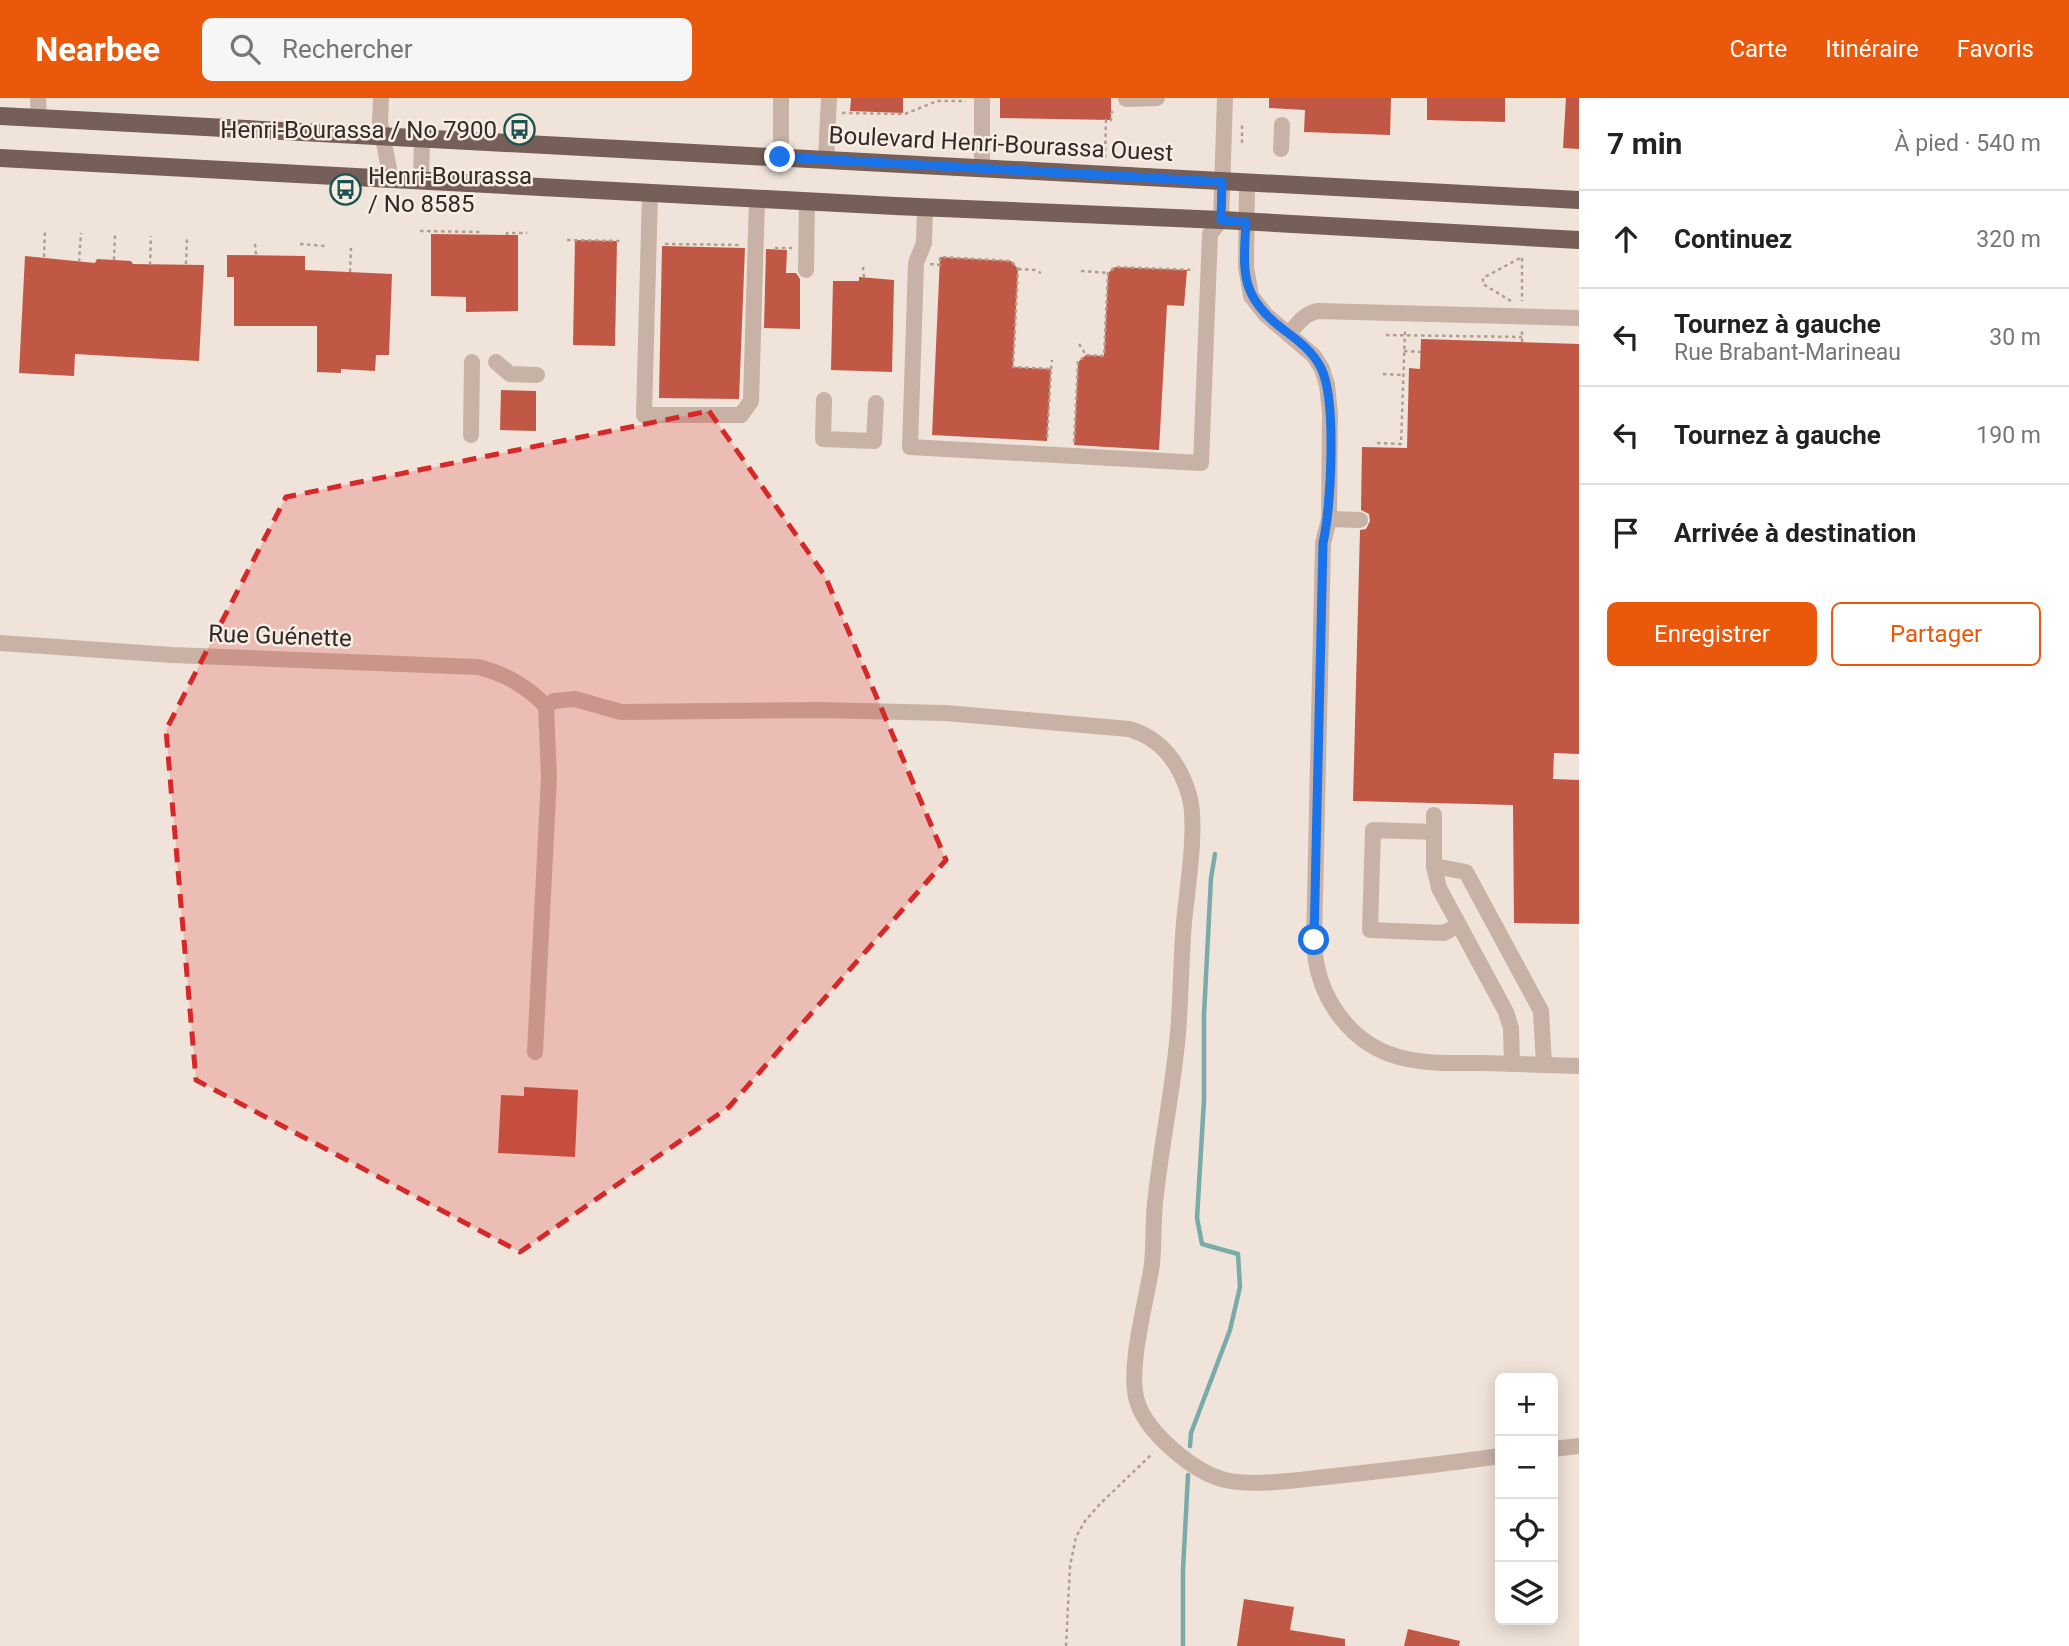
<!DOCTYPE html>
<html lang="fr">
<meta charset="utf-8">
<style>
:root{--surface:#fff;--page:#f6f6f6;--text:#222;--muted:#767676;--line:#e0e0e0;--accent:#ea580c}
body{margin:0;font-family:Roboto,sans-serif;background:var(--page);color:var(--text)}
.controls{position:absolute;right:21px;bottom:21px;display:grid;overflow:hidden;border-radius:10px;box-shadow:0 4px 18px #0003}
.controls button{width:63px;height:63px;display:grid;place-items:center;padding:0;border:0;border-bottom:2px solid var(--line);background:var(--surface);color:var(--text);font:35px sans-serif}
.stop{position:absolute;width:21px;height:21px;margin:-16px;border:5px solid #1a73e8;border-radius:50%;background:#fff}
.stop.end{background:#1a73e8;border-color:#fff;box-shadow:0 2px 7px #0008}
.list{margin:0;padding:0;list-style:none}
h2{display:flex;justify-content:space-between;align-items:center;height:91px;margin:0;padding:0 28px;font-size:30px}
h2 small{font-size:23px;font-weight:400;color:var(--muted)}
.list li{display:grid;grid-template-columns:46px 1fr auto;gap:21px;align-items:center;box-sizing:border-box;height:98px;padding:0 28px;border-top:2px solid var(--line)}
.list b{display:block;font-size:26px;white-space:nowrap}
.list p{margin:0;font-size:23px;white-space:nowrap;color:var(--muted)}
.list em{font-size:23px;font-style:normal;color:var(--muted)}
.actions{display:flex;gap:14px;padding:21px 28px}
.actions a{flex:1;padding:16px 0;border:2px solid var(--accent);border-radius:10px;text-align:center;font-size:24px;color:var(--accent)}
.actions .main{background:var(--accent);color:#fff}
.icon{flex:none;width:38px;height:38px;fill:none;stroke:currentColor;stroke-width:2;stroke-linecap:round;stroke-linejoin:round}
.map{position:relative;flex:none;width:1579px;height:1548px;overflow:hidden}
header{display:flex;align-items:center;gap:42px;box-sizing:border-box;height:98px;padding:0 35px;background:var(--accent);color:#fff}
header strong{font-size:33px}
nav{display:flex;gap:38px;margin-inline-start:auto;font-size:24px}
.search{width:490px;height:63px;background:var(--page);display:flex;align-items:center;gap:18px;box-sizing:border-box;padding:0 24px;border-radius:10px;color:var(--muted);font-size:26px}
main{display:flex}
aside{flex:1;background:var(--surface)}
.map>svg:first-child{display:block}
</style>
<header>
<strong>Nearbee</strong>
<div class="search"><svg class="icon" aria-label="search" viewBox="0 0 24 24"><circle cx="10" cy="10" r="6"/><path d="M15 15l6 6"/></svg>Rechercher</div>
<nav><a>Carte</a><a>Itinéraire</a><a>Favoris</a></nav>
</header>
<main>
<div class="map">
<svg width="1579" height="1548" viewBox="0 0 1579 1548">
<rect width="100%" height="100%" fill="#f0e3d9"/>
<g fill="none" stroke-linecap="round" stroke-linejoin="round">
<g stroke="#79aca9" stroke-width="4.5">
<path d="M1190,1348L1191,1335L1230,1232L1240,1189L1238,1156L1202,1146L1197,1120L1204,1002V917L1211,780L1215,756"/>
<path d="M1183,1548V1472L1188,1377"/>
</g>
</g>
<g fill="#c15845">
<path d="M851,0H903V15L850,13Z"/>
<path d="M1000,0H1111V22L1000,20Z"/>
<path d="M1269,0H1391L1390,37L1304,34L1305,12L1269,10Z"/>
<path d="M1427,0H1505V24L1427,22Z"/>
<path d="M1566,0H1579V51L1563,50Z"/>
<path d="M431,136L518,137V213L466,214V199L431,198Z"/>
<path d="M575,142L617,143L615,248L573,247Z"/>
<path d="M662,148L745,150L739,301L659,300Z"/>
<path d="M766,151L787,152L786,175H796L800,181V231L764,230Z"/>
<path d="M227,157L305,158V172L392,176L389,257H376L375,273L341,271V275L317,274V228H234V179H227Z"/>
<path d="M25,158L95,165L97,161L131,163L133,166L204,167L199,263L75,256L74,278L19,275Z"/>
<path d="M940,159L1011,163L1018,171L1013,269L1051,271L1047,343L932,337Z"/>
<path d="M1115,169L1187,172L1184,208L1167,207L1159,352L1074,347L1078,264L1086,257L1104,258L1108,175Z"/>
<path d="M859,179L894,182L892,274L831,272L833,183H859Z"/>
<path d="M1421,241L1579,246V656L1554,655L1553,681L1579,682V826L1514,825L1513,707L1353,703L1360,432L1366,431L1370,423L1369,416L1361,412L1362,349L1407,350L1409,270L1420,271Z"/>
<path d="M501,292L536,293V333L500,332Z"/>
<path d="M524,989L578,992L575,1059L498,1055L501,997L524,998Z"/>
<path d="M1244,1501L1294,1509L1290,1532L1345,1541V1548H1237Z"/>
<path d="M1408,1531L1460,1543L1459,1548H1404Z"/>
</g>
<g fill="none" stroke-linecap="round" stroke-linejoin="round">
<g stroke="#b39c90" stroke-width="2.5" stroke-dasharray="3.5 3.5" stroke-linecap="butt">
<path d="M842,15L905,16L937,3H966"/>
<path d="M1242,45V24"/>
<path d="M1105,60L1106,22H1111V15L1115,11"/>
<path d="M420,133L480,134V137"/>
<path d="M507,137V135H527"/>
<path d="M567,142L622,143"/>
<path d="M255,146L256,157"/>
<path d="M300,146L325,148"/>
<path d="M665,146L742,147"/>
<path d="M776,151V150H792"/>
<path d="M44,159L45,133"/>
<path d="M1522,160V203"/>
<path d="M114,162L115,137"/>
<path d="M79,164L81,135"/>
<path d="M186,166L187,140"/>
<path d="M930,166L940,167V159L1011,163L1018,171L1013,269L1051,271L1047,341"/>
<path d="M150,167L151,138"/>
<path d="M863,169L864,180"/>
<path d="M1018,171L1035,172L1041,175"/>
<path d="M1081,173L1108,175"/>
<path d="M350,174L351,150"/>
<path d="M1511,203L1483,186V180L1522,159"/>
<path d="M1386,237L1522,239"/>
<path d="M1522,244V232"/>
<path d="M1079,246L1086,257"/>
<path d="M1404,253L1421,254"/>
<path d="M1051,271L1052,262"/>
<path d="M1383,276L1403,277"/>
<path d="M1074,344L1078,264L1086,257L1104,258L1108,175L1115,169L1194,172"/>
<path d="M1377,345L1401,346L1405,232"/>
<path d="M1066,1548L1070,1468L1076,1439L1085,1423L1100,1406L1153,1355"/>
</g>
<g stroke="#c7b2a5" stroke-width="16">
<path d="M38,0L39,20"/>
<path d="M381,0L380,24L391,81"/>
<path d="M982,0V70"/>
<path d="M1126,1L1157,0"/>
<path d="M1281,51L1282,27"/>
<path d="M781,59V0"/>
<path d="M826,61L829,0"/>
<path d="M421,83L422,40"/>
<path d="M1247,85L1246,169L1251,198L1266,217L1314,258L1322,271L1327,287L1330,315L1329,421L1323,445L1314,844C1316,899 1351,950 1407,961C1431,966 1457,965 1482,965C1514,966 1547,967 1579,968"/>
<path d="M650,95L644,317H741L751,303L757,101"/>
<path d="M925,109L924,145L916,165L910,349L1201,365L1210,136L1221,122L1225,0"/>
<path d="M806,172L807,103"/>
<path d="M1289,236C1297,226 1305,215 1318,213L1579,220"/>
<path d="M496,264L510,276L537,277"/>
<path d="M824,302L823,341L874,343L876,305"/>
<path d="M471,337L472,264"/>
<path d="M1329,421L1360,422"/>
<path d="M0,545L172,557L478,569C506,576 526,588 546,608"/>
<path d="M546,608L554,603L575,601L621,614L818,612L946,615L1129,631C1161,640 1180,666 1189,697C1198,725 1187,794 1184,824C1181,861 1181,898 1178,935C1173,992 1161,1048 1155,1105C1153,1125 1154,1146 1152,1166C1147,1202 1127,1269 1137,1303C1146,1334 1193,1374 1225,1382C1257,1389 1302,1381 1335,1378C1390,1372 1445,1366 1500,1358"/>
<path d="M1434,717V768L1439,790L1506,914L1511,930L1512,966"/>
<path d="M1434,734L1373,732L1370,832L1444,835L1459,827"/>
<path d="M1434,768L1466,774L1541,913L1544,967"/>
<path d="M535,954L549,679L546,608"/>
<path d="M1553,1351L1579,1348"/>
</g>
<g stroke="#755f58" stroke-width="18">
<path d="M0,18L1579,102"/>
<path d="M0,60L895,108L1221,122L1579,142"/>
</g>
</g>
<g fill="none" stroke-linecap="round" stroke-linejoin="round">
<path stroke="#1a73e8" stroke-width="9" d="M780,59L1222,84L1221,122L1246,124C1243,176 1240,199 1284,232C1299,243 1313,254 1321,270C1337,302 1331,409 1323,445L1314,842"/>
</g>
<path fill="#d62828" fill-opacity="0.2" stroke="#d62828" stroke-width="5" stroke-dasharray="14 9" stroke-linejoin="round" d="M709,313L825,478L946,762L729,1009L520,1154L196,982L166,632L286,399Z"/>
<defs>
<symbol id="bus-ring" viewBox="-11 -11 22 22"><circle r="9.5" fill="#f8ede4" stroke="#1e5352" stroke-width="1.5"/><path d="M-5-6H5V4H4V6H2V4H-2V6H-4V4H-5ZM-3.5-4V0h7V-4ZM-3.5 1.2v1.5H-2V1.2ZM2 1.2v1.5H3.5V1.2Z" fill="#1e5352"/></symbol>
</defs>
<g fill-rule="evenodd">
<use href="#bus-ring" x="502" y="14" width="35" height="35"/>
<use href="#bus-ring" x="328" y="74" width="35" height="35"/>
</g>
<g text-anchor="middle" stroke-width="5" stroke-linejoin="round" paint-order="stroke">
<g font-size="24" fill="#332926" stroke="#f8ede4" text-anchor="end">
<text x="497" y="40">Henri-Bourassa / No 7900</text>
<text x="368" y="86" text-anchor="start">Henri-Bourassa<tspan x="368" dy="28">/ No 8585</tspan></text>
</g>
<g font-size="24" fill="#332926" stroke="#f8ede4">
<text transform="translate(1001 46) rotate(3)" y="8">Boulevard Henri-Bourassa Ouest</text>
<text transform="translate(280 538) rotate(2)" y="8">Rue Guénette</text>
</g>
</g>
</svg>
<div class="controls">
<button>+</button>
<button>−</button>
<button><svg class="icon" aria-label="locate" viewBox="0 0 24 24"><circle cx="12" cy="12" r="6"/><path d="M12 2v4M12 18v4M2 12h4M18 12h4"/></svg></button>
<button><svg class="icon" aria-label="layers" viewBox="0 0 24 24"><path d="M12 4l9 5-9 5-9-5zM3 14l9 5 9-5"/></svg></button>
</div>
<div class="stop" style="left:1314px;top:842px"></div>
<div class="stop end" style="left:780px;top:59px"></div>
</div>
<aside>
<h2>7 min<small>À pied · 540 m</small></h2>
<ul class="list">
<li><svg class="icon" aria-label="ahead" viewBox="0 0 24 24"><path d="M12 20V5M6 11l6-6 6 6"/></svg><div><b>Continuez</b></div><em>320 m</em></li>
<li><svg class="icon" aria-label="left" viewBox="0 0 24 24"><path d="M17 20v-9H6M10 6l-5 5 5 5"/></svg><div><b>Tournez à gauche</b><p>Rue Brabant-Marineau</p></div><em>30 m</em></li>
<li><svg class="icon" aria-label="left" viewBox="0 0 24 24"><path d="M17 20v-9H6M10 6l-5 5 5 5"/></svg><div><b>Tournez à gauche</b></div><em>190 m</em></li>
<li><svg class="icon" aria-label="arrive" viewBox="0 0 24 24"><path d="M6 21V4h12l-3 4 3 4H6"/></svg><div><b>Arrivée à destination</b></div></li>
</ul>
<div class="actions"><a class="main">Enregistrer</a><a>Partager</a></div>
</aside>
</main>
